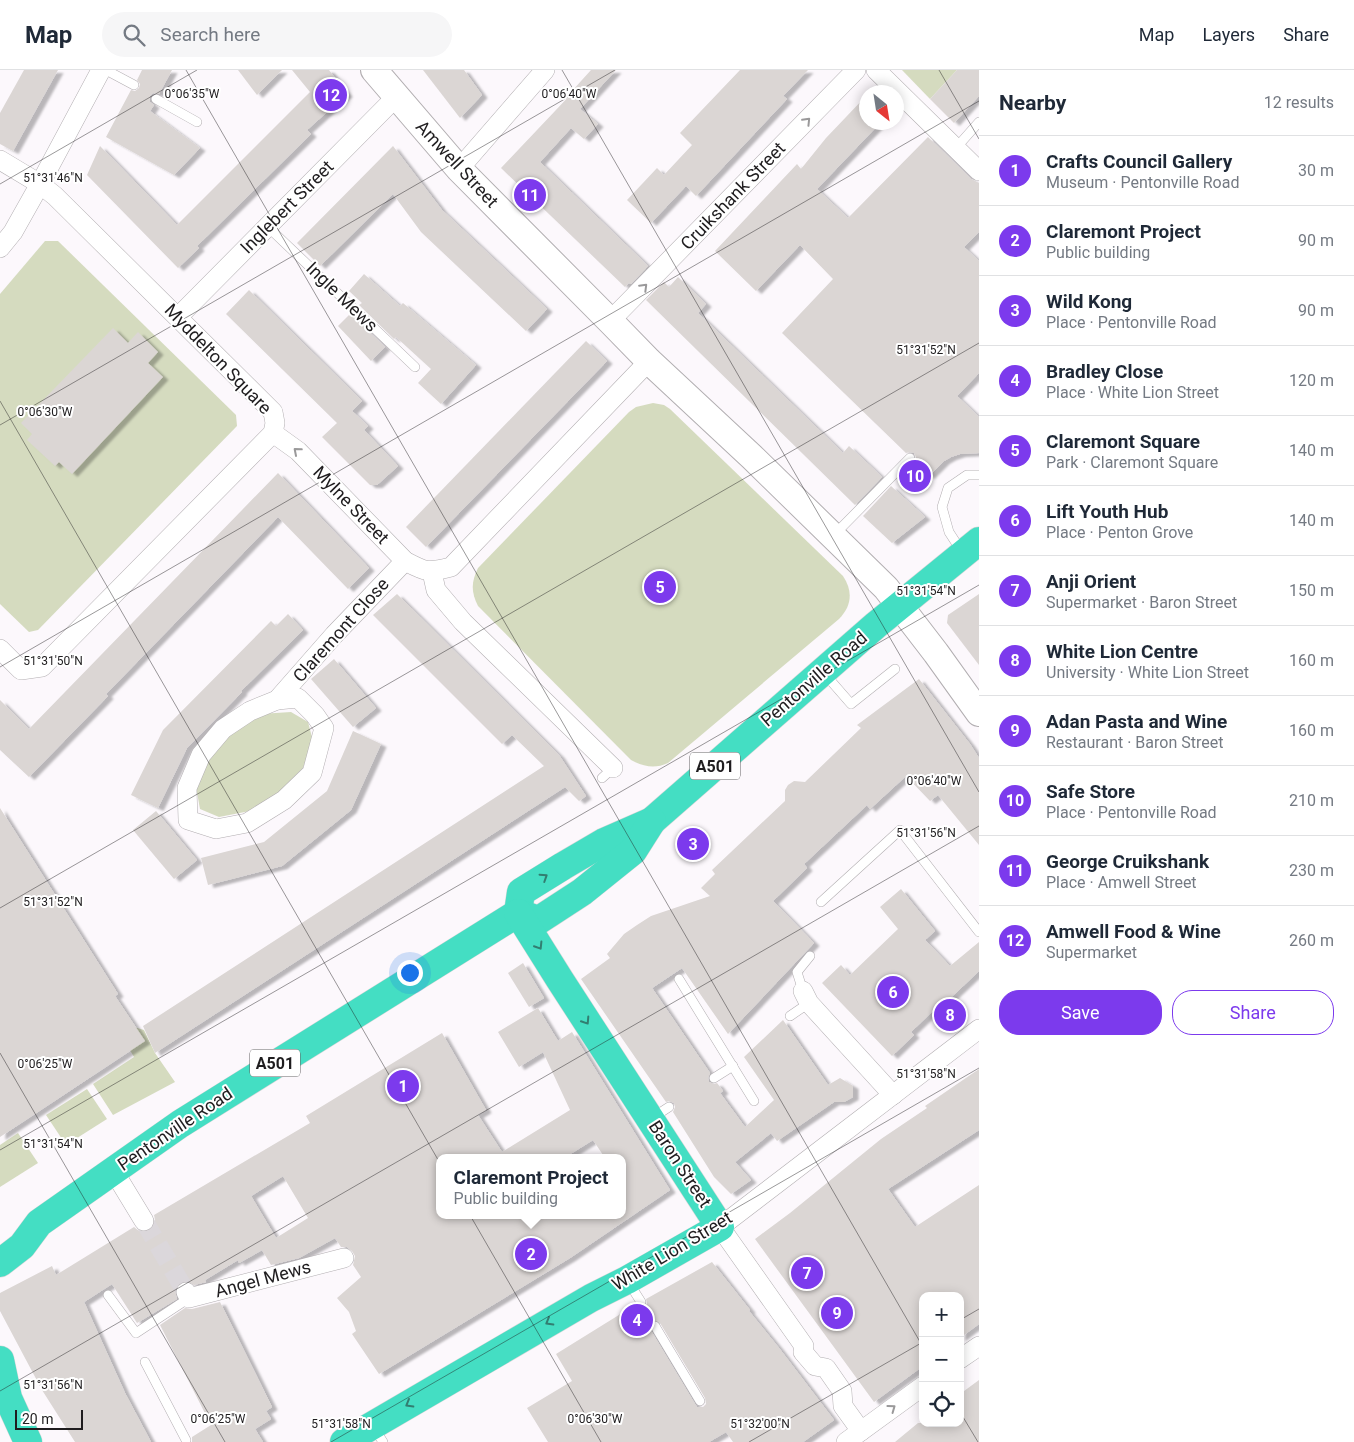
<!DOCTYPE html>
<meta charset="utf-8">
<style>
:root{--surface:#fff;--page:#f6f6f7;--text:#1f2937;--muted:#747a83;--line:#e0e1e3;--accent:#7c3aed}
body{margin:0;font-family:Roboto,sans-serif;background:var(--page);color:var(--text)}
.controls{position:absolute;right:15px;bottom:15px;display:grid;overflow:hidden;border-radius:10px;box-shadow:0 2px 12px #0003}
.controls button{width:45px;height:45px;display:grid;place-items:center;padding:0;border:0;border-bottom:1px solid var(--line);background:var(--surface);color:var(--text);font:25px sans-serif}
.compass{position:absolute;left:859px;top:15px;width:45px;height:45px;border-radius:50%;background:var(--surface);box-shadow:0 2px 12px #0003;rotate:150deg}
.scale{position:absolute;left:15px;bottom:12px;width:68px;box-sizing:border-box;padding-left:5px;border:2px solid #1f1d1f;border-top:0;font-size:14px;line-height:18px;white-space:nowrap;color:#1f1d1f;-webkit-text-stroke:4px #fff;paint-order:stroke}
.you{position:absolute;left:409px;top:902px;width:18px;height:18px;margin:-12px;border:4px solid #fff;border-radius:50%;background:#1a73e8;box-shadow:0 0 0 8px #1a73e833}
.badge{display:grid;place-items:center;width:32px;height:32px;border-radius:50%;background:var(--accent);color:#fff;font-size:16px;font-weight:700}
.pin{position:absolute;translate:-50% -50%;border:2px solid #fff;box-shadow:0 1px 5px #0006}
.popup{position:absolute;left:436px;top:1084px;width:190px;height:65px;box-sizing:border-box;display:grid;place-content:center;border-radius:10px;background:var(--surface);filter:drop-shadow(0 1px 4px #0005);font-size:16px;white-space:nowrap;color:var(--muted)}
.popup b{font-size:19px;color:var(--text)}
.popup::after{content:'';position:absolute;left:50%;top:100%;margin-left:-10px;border:10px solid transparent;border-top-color:var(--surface)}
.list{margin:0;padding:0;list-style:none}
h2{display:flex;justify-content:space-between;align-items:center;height:65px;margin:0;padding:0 20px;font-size:21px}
h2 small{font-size:16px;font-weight:400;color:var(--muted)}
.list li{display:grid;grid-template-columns:32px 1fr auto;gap:15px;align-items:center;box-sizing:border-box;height:70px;padding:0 20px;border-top:1px solid var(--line)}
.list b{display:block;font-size:19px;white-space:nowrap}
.list p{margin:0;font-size:16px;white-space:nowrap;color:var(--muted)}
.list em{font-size:16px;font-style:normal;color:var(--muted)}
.actions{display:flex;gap:10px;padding:15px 20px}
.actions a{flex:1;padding:11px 0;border:1px solid var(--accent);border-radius:20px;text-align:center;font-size:18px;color:var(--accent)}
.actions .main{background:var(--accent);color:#fff}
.icon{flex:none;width:28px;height:28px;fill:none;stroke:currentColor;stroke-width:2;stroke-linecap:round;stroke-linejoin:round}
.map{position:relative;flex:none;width:979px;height:1372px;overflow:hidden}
header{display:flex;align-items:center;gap:30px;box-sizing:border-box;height:70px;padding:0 25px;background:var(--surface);border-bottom:1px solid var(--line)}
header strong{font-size:24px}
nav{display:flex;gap:28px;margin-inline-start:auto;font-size:18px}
.search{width:350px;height:45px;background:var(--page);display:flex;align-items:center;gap:12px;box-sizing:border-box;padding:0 18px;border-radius:28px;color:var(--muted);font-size:19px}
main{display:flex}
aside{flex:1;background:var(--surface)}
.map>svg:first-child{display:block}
</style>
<header>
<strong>Map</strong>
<div class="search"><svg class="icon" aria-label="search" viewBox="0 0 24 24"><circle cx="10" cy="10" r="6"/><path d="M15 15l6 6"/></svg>Search here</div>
<nav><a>Map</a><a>Layers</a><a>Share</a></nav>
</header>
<main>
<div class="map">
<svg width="979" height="1372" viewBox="0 0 979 1372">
<defs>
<filter id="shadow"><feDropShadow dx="5.5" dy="3" stdDeviation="1" flood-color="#0004"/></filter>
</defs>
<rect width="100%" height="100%" fill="#fcf8fc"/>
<g fill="#d5dbbf">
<path d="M902,0H957L930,29Z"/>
<path d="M45,171H58L236,345L237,356L38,560L29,562L0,534V224Z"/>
<path d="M653,333L664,335L670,339L843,506C853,521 852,536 839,549L668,693C655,699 644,697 631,690L478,536C471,522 471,512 478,498L629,342L636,337Z"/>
<path d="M291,642L308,652L313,671L303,698L279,723L250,741L219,747L200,739L196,717L208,688L231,664L260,644Z"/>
<path d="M124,954L144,960L155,983L175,1012L113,1045L93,1014L134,987L124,970Z"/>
<path d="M87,1019L107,1049L66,1075L46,1045Z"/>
<path d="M18,1063L38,1093L0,1117V1075Z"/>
</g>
<g fill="#dbd6d4" fill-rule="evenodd" filter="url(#shadow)">
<path d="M24,0H58L13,81L0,74V43Z"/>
<path d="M142,0H172L159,24L153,23L150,26V32L154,35L150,41L200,78L174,105L106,67L131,20L135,21L139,18L140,14L137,10Z"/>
<path d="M238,0H282L257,25Z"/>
<path d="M292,0H329L347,24L307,60L311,64L197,176L199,178L178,198L87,105L100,76L177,155L310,22Z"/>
<path d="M423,0H464L482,25L460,48Z"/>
<path d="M591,0H616L580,39L598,54L584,69L571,58L540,92L648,196L631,214L629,213L625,217L501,98L573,22L572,21Z"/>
<path d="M740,0H808L783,26L787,29L696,126L686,116L651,153L627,130L657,98L664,105L692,75L680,63Z"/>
<path d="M957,0H979V26L954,53L930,29Z"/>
<path d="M866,26V52H881L817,119L848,148L928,67L971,109L979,113V162L964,177L979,191V303L957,326L979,347V383L960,384L951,387L944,391L929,406L915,392L916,387L914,383L909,382L906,383L782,263L833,209L800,175L756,221L715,181L797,94L801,99L826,68Z"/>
<path d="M393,76L442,140L547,239L526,261L421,162L393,124L320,196L297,173Z"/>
<path d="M364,204L400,236L403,233L476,295L441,334L418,313L431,299L396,267L394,269L359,235L362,233L349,221Z"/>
<path d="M678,207L706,234L698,243L843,383L849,376L882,407L855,435L646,230L664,212L669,217Z"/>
<path d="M249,220L362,331L352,341L368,356L364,360L398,396L377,415H370L322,367L337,353L226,244Z"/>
<path d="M350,244L385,277L371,291L338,256Z"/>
<path d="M113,258L128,273L138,262L158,282L148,293L163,307L72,404L59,392L55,396L27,370L32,364L21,353Z"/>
<path d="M586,271L607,291L426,477L406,457Z"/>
<path d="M278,403L369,498L348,519L278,447L106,624L108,626L29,707L0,680V630L29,659Z"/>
<path d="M891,416L925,447L892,473L863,446Z"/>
<path d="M397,524L559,685L586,726L579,731L565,717L155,983L143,956L544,696L512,665L502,674L373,545Z"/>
<path d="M979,524V595L947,553L948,545Z"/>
<path d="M288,544L303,560L241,621L242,622L187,678L158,738L131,725L163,660L271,551L276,556Z"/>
<path d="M334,589L376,638L353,657L311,609Z"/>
<path d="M919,609L970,674L979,688V775L938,725L930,731L906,706L870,739L867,735L804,794L807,798L773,831L814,873L728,964L682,898L652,918L710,1003L708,1008L709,1012L714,1014L717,1013L723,1021L720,1023L745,1057L774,1030L744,987L783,950L828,1015L840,1008L853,1016V1027L844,1032H834L777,1071L771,1063L735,1092L751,1110L731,1124L714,1107L673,1042L675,1037L674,1033L669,1031L666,1032L581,909L610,888L607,884L624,864L637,855L651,846L710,826L701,818L715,804L712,800L785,731V720L788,715L794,711L805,712L861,658L857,655Z"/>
<path d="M353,661L381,674L351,740L282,796L208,815L201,788L264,772L327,721Z"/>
<path d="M0,738L118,924L115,926L145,971L0,1067Z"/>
<path d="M156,741L197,790L174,809L133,760Z"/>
<path d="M901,819L935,861L925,870L950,896L979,872V901L941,937L939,935L911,962L914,965L892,986L822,913L841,895L850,905L898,859L880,837Z"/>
<path d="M523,893L544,928L529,937L508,903Z"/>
<path d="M538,938L558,971L572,962L670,1120L570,1188L379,1304L352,1264L356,1261L349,1242L337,1228L361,1207L353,1195L355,1186L352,1181L347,1177H341L335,1168L299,1188L271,1195L262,1180L239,1193L238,1190L205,1210L206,1212L194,1215L187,1211L181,1212L177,1215L175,1221L177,1229L137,1253L112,1214L84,1232L125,1323L151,1372H75L42,1320L0,1241V1223L52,1196L56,1205L134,1157L139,1161L144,1162L149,1161L154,1156L155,1150L154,1145L310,1053L306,1046L442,963L486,1040L478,1045L502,1082L570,1040L543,982L519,997L498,962ZM593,1070L605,1088H622V1145H440V1088H564ZM283,1106L308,1148L276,1168L251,1126Z"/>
<path d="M979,999V1060L888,1119L915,1157L979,1115V1254L960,1268V1226H923V1296L874,1332L755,1169L790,1143L881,1069L927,1038L925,1036Z"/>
<path d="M712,1192L750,1240L749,1241L779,1278L834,1350L803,1372H733L726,1362L709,1372H548L527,1338L572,1311L556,1284L635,1235L639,1238L644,1237L647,1234L646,1229ZM655,1250L660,1253L705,1328L706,1334L703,1337H697L695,1334L650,1259V1253Z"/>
<path d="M220,1232L272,1337L266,1341L271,1349L255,1359L263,1372H192V1367L211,1355L160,1255L185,1238L192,1239Z"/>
<path d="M979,1310V1372H895L918,1353H960V1324Z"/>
</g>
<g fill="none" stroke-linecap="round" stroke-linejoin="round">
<path stroke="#dbd7db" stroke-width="19" stroke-dasharray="19 9" stroke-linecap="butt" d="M144,1151L186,1222"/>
<defs>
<g id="lane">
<path d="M106,0L134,15"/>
<path d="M156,29L197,52"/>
<path d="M956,78L979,52"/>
<path d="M268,157L415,297"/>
<path d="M834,465L910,388"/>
<path d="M962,482L949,462L942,437L948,418L967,405H979"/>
<path d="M824,603L851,634L895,599"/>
<path d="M602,708L613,698"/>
<path d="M821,832L900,760L979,862"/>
<path d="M679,909L754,1031"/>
<path d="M803,921L797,902L810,886"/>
<path d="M790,946L809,933"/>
<path d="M714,1008L733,996"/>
<path d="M652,1048L669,1037"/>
<path d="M629,1213L641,1232"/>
<path d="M108,1225L136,1263L189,1228"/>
<path d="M655,1256L700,1331"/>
<path d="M145,1292L186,1370"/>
<path d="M374,1358L383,1372"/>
</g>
<g id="street">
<path d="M876,0L979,101"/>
<path d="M0,90L40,114L55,126L273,342L275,353L273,363L42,597L21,600L0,579"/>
<path d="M459,99L545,0"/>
<path d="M0,178L13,162L40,114L101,0"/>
<path d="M178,247L396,27"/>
<path d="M610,251L856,0"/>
<path d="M273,363L298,381L405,491C426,502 427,503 451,497L649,291"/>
<path d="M432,502L436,520L463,552L613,698"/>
<path d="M298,628L315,645L324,658L312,703L284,730L247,753L216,759L188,750L187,718L201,685L223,659L250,641L277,630Z"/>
<path d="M277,630L334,565L405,491"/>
<path d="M803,921L809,933L893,1025"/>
<path d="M113,1100L144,1151"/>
<path d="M186,1222L189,1228L344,1188"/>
<path d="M960,1289L979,1276"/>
<path d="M861,1361L843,1336L842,1321L826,1298L815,1296L803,1282L804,1276L720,1157L979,959"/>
<path d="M846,1372L923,1316"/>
</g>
<path id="secondary" d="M374,0L459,99L610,251L649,291L752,387L886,518L936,583L979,643"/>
<g id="highway">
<path d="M518,843L521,822L563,796L604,772L652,751L876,555L979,471"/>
<path d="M518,843L539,850L582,822L633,781L652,751"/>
<path d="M0,1193L22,1176L39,1153L180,1054L518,843"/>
<path d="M0,1290L8,1328L28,1372"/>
<path d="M344,1372L591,1228L627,1210L720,1157L560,910L518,843"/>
</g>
</defs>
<use href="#lane" stroke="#b2aeb1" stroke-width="10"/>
<use href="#street" stroke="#b2aeb1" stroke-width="20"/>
<use href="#secondary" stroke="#b2aeb1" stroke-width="28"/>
<use href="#highway" stroke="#d7d6d7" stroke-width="29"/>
<use href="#lane" stroke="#fff" stroke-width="9"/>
<use href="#street" stroke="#fff" stroke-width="19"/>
<use href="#secondary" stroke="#fff" stroke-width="26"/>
<use href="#highway" stroke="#44dec3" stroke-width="28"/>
</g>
<defs><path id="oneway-chevron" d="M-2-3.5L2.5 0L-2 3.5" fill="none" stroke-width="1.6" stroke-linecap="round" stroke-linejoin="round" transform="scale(1.25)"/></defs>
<g stroke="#9a999a">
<use href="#oneway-chevron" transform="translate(807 51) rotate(-46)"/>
<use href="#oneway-chevron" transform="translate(644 217) rotate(-45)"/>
<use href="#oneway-chevron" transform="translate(297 381) rotate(-139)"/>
<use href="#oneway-chevron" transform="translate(892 1338) rotate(-36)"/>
</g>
<g stroke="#327e71">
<use href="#oneway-chevron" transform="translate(544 807) rotate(-33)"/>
<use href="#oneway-chevron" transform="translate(539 876) rotate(58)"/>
<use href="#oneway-chevron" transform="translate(586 951) rotate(57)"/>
<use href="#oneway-chevron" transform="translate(549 1252) rotate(150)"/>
<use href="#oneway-chevron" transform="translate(409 1334) rotate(150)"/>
</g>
<path fill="none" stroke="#1f1d1f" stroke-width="1" stroke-opacity="0.45" d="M186,0L923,1277M562,0L979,722M939,0L979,69M0,114L197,0M0,331L601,1372M0,355L615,0M0,597L979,31M0,838L979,273M0,983L225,1372M0,1080L979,515M960,1250L979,1239M0,1321L979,756M960,1342L978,1372M331,1372L979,998M749,1372L923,1272"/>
<g text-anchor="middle" stroke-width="4" stroke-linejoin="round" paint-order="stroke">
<g fill="#fff" stroke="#626162" stroke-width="1">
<rect x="690" y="682.5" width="50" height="27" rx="4"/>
<rect x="250" y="979.5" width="50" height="27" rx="4"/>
</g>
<g font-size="16" font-weight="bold" fill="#1f1d1f">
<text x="715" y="702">A501</text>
<text x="275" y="999">A501</text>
</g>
<g font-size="18" fill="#1f1d1f" stroke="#fff">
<text transform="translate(457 94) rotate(47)" y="6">Amwell Street</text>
<text transform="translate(733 126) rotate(-46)" y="6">Cruikshank Street</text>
<text transform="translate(287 137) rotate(-45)" y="6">Inglebert Street</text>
<text transform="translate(342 227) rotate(44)" y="6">Ingle Mews</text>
<text transform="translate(218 289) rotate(46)" y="6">Myddelton Square</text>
<text transform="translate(351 435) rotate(46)" y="6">Mylne Street</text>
<text transform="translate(341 560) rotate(-48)" y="6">Claremont Close</text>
<text transform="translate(814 609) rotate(-41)" y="6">Pentonville Road</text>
<text transform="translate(175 1059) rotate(-34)" y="6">Pentonville Road</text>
<text transform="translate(680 1094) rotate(57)" y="6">Baron Street</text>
<text transform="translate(672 1181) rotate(-31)" y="6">White Lion Street</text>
<text transform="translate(263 1209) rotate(-15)" y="6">Angel Mews</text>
</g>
</g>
<g font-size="12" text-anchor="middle" fill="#1f1d1f" stroke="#fff" stroke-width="4" stroke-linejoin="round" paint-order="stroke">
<text x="192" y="28">0°06'35"W</text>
<text x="569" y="28">0°06'40"W</text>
<text x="53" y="112">51°31'46"N</text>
<text x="926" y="284">51°31'52"N</text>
<text x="45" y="346">0°06'30"W</text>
<text x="926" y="525">51°31'54"N</text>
<text x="53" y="595">51°31'50"N</text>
<text x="934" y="715">0°06'40"W</text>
<text x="926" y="767">51°31'56"N</text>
<text x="53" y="836">51°31'52"N</text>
<text x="45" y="998">0°06'25"W</text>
<text x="926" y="1008">51°31'58"N</text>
<text x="53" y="1078">51°31'54"N</text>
<text x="53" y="1319">51°31'56"N</text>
<text x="218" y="1353">0°06'25"W</text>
<text x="595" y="1353">0°06'30"W</text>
<text x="341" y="1358">51°31'58"N</text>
<text x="760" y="1358">51°32'00"N</text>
</g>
</svg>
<div class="controls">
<button>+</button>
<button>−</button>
<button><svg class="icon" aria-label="locate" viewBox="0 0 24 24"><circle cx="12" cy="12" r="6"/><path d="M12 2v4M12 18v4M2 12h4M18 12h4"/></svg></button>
</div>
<svg class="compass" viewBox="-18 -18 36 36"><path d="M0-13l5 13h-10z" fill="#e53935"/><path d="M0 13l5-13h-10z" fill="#747a83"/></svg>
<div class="scale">20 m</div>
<div class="you"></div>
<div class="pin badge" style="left:403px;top:1016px">1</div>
<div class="pin badge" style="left:531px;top:1184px">2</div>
<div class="popup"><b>Claremont Project</b>Public building</div>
<div class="pin badge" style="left:693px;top:774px">3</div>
<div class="pin badge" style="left:637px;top:1250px">4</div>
<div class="pin badge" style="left:660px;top:517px">5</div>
<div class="pin badge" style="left:893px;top:922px">6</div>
<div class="pin badge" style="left:807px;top:1203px">7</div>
<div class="pin badge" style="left:950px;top:945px">8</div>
<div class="pin badge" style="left:837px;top:1243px">9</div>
<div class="pin badge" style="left:915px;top:406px">10</div>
<div class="pin badge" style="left:530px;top:125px">11</div>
<div class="pin badge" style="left:331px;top:25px">12</div>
</div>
<aside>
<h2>Nearby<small>12 results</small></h2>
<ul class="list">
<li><span class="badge">1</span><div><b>Crafts Council Gallery</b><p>Museum · Pentonville Road</p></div><em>30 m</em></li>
<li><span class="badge">2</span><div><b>Claremont Project</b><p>Public building</p></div><em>90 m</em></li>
<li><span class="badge">3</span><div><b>Wild Kong</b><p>Place · Pentonville Road</p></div><em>90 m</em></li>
<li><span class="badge">4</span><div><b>Bradley Close</b><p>Place · White Lion Street</p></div><em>120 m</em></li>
<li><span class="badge">5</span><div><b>Claremont Square</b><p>Park · Claremont Square</p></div><em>140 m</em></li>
<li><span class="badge">6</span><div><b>Lift Youth Hub</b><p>Place · Penton Grove</p></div><em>140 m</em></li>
<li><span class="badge">7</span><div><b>Anji Orient</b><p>Supermarket · Baron Street</p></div><em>150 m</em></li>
<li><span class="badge">8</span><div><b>White Lion Centre</b><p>University · White Lion Street</p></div><em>160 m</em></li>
<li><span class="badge">9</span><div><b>Adan Pasta and Wine</b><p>Restaurant · Baron Street</p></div><em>160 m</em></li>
<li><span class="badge">10</span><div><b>Safe Store</b><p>Place · Pentonville Road</p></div><em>210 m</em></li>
<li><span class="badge">11</span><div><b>George Cruikshank</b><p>Place · Amwell Street</p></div><em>230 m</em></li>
<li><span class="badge">12</span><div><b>Amwell Food &amp; Wine</b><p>Supermarket</p></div><em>260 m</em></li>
</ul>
<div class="actions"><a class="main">Save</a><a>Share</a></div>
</aside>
</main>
